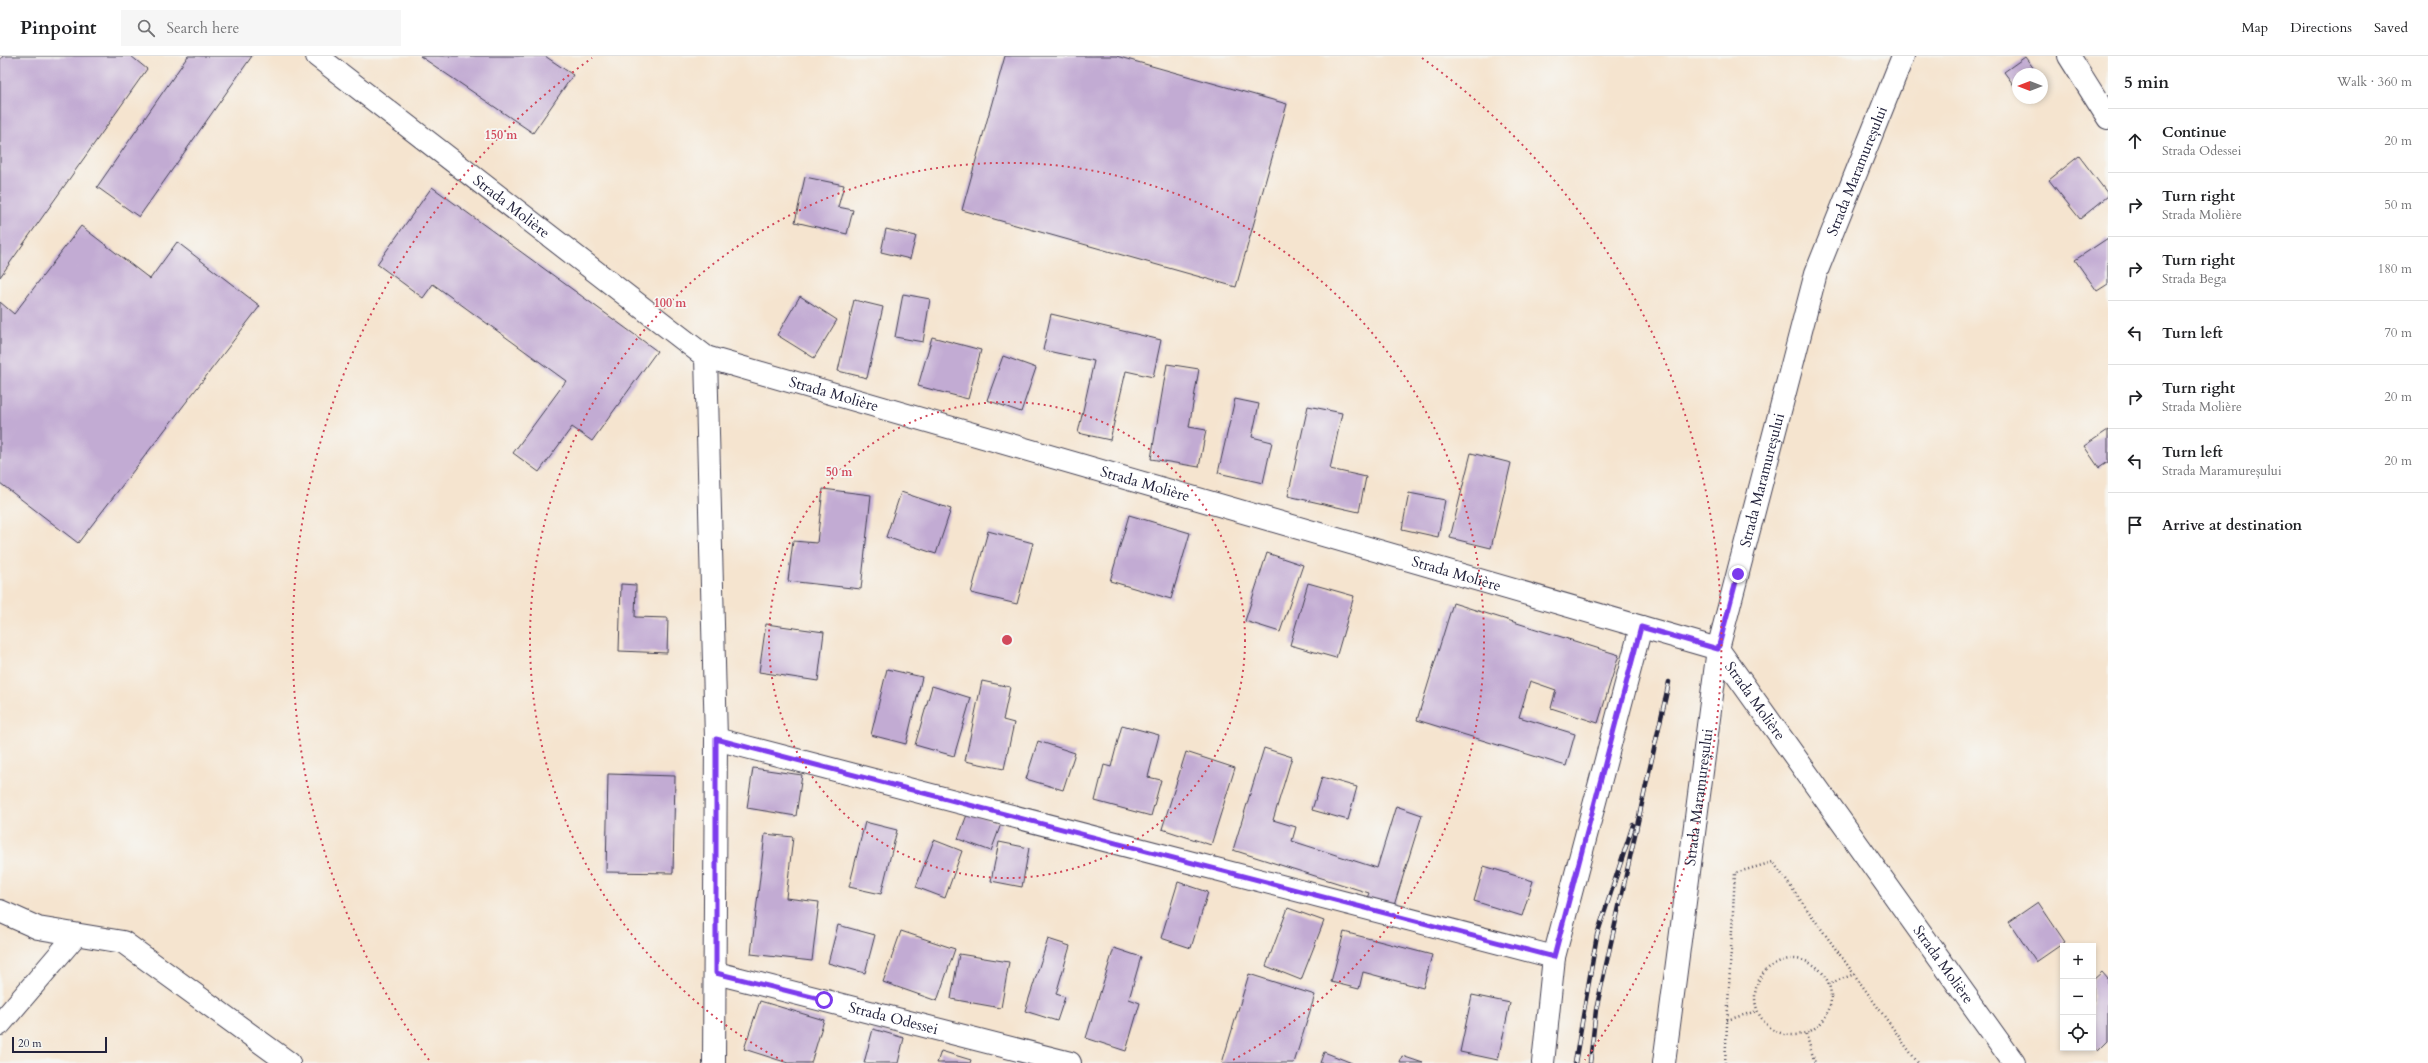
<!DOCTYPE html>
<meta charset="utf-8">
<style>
:root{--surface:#fff;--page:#f6f6f6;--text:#202124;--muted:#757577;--line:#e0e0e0}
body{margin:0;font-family:Cardo,serif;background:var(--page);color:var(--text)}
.controls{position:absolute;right:12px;bottom:12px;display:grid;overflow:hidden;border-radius:0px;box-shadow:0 2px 6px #0003}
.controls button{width:36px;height:36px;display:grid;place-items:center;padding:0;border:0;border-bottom:1px solid var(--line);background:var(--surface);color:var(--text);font:20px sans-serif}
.compass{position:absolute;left:2012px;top:12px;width:36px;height:36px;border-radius:50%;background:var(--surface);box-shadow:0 2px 6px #0003;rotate:270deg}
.scale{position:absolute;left:12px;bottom:10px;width:95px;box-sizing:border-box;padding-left:4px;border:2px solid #22223b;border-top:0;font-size:11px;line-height:14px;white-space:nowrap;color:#22223b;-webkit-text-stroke:3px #f6f6f2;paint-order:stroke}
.stop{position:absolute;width:12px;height:12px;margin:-9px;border:3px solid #7c3aed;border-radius:50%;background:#fff}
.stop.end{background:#7c3aed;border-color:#fff;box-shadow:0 1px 4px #0008}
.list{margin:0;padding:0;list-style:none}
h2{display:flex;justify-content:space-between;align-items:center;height:52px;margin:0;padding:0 16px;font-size:17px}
h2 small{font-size:13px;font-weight:400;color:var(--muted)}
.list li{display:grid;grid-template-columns:26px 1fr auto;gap:12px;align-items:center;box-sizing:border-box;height:64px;padding:0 16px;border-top:1px solid var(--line)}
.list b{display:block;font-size:15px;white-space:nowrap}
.list p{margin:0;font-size:13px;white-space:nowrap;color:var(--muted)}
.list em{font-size:13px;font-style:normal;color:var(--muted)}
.icon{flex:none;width:22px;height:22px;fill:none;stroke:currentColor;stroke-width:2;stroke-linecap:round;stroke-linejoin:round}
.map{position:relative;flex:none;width:2108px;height:1007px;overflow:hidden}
header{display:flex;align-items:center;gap:24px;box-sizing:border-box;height:56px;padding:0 20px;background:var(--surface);border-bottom:1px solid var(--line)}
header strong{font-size:19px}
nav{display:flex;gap:22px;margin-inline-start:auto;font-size:14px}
.search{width:280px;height:36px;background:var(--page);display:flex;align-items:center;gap:10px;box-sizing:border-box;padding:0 14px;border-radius:0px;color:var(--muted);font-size:15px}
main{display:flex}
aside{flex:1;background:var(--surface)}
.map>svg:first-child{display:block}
</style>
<header>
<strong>Pinpoint</strong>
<div class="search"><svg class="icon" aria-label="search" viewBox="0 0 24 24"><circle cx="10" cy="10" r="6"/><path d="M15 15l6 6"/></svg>Search here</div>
<nav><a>Map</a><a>Directions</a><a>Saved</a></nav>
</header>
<main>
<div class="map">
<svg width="2108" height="1007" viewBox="0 0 2108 1007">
<rect width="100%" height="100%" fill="#f6f6f2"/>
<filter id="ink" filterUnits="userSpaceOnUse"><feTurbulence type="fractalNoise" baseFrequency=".025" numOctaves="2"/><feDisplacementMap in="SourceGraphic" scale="8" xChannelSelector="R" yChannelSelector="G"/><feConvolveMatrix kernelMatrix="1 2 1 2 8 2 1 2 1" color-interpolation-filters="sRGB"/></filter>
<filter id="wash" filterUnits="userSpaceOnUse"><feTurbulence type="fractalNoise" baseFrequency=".012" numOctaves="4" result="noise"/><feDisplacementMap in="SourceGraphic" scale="16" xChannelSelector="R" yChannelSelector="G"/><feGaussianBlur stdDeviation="0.9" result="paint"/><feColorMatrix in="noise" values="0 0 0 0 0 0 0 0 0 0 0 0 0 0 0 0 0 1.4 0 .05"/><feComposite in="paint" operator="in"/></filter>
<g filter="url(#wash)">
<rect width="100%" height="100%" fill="#f5e4cf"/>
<g id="blocks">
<g fill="#c2abd3">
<path d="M3,0H131L147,13L0,221V4Z"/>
<path d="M188,0H252L139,161L97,131Z"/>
<path d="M420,0H545L573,19L533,77Z"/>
<path d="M1005,0H1116L1287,48L1236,231L962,154Z"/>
<path d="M2025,1L2038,18H2018V35L2004,16Z"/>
<path d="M2079,100L2108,138V140L2080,163L2049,124Z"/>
<path d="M805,121L844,129L838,151L853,154L847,178L795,166Z"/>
<path d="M432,131L657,295L592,385L572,371L539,416L513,397L566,325L433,228L423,242L377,208Z"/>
<path d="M81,170L150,223L177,186L260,250L78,487L0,427V246L14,258Z"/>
<path d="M886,173L916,180L910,203L881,196Z"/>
<path d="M2108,182V228L2097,235L2075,204Z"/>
<path d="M903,238L930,243L923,286L895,281Z"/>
<path d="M800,240L837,264L814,302L777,279Z"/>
<path d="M854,244L883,251L867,322L838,315Z"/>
<path d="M1051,258L1161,284L1153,321L1126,315L1110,384L1078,377L1094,305L1043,294Z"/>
<path d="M932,281L981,294L968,343L918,330Z"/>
<path d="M1003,300L1036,312L1021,356L987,344Z"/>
<path d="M1167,308L1199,313L1189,371L1206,374L1199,411L1151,403Z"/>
<path d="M1235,343L1259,348L1252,381L1272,386L1263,427L1218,417Z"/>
<path d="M1308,350L1342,357L1330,413L1366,421L1359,456L1288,440Z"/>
<path d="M2108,374V406L2099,412L2084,390Z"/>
<path d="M1471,397L1511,407L1491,492L1450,482Z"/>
<path d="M823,433L871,439L861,533L788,525L793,485L817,487Z"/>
<path d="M901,436L951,453L936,498L886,481Z"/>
<path d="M1409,437L1445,444L1438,481L1402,473Z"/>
<path d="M1129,459L1190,477L1171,543L1110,525Z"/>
<path d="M988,475L1033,487L1017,548L971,537Z"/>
<path d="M1267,497L1303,509L1280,576L1245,565Z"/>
<path d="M1308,527L1354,540L1336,602L1290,589Z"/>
<path d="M621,528L636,529L635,561L668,562L667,597L619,595Z"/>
<path d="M1453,547L1619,599L1598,667L1551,652L1556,634L1530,625L1519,661L1575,678L1566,710L1417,664Z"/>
<path d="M766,568L824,576L818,625L759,616Z"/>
<path d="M887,613L922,621L906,688L871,679Z"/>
<path d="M982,625L1010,631L1003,664L1014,667L1004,713L965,705Z"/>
<path d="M932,630L971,642L954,700L915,689Z"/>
<path d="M1122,669L1159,679L1148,721L1161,724L1151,760L1095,745L1104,709L1111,711Z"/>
<path d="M1038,685L1075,697L1063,734L1026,723Z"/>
<path d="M1264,692L1292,701L1273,764L1296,771L1292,785L1377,812L1396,750L1422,759L1392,856L1365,847L1369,837L1233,794Z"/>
<path d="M1186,696L1235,712L1211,789L1162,773Z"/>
<path d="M753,712L802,719L796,760L747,752Z"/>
<path d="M608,718L675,720L673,817L606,816Z"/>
<path d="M1322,721L1357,731L1348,764L1312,754Z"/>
<path d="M968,756L1001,768L991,795L958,783Z"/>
<path d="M865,766L897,774L881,838L849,831Z"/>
<path d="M765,778L793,781L786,842L819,846L812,905L751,898Z"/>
<path d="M934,784L962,795L945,842L916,831Z"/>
<path d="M999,786L1029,792L1022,831L991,825Z"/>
<path d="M1484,810L1533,825L1522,860L1474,845Z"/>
<path d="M1178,826L1208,836L1191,892L1161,882Z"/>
<path d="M2038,846L2065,886L2036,906L2009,866Z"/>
<path d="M1288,852L1324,865L1301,924L1266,910Z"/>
<path d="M838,869L875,879L865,917L828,907Z"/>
<path d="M901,875L955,893L937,945L883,926Z"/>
<path d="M1344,876L1432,899L1423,932L1363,916L1359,933L1331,926Z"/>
<path d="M1048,883L1070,890L1056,938L1065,941L1057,965L1025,955Z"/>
<path d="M1114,892L1141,901L1129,943L1140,947L1126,995L1086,982Z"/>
<path d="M959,898L1009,906L1001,952L951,943Z"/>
<path d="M2102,916L2108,923V985L2098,995L2093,989V924Z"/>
<path d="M1249,918L1315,939L1294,1007H1222Z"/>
<path d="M1472,939L1510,947L1498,1004L1460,996Z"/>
<path d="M760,945L824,964L811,1007H788L744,993Z"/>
<path d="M873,973L904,982L898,1007H864Z"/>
<path d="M941,995L971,1004L970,1007H937Z"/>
<path d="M1324,996L1352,1007H1320Z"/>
<path d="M1402,1000L1423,1007H1400Z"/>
</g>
</g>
</g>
<g filter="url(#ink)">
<use href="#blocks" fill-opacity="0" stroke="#423f51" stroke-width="1"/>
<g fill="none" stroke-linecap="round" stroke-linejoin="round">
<defs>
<g id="minor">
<path id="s1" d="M317,0L706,301L1718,593L2014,1007"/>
<path d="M2069,0L2108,62"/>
<path d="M706,301L716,683L714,1007"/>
<path d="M716,683L1554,901"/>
<path d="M0,855L38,872L123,886L289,1007"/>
<path id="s2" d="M716,917L1070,1007"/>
<path d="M0,968L76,879"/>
<path d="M1543,1007L1554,901L1641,571"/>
<path id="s3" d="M1664,1007L1718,593L1816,217L1903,0"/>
</g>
</defs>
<use href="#minor" stroke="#423f51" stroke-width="24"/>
<g stroke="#423f51" stroke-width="2.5" stroke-dasharray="1 3" stroke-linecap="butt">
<circle cx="1793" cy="941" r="38"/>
<path d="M1828,928L1852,919"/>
<path d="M1727,964L1757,955"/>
<path d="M1806,978L1815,1007"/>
<path d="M1725,1007L1735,817L1773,806L1918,1007"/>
</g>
<use href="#minor" stroke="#fff" stroke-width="22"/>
<defs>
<g id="rail">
<path d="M1575,1007L1597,879L1633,769"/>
<path d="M1590,1007L1596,954L1669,626"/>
</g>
</defs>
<use href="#rail" stroke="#22223b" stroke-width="4.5"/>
<use href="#rail" stroke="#f6f6f2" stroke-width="3" stroke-dasharray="9" stroke-linecap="butt"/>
</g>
</g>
<g fill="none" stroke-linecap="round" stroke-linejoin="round" filter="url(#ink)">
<path stroke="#7c3aed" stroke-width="5" d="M824,944L716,917V683L1554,901L1641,571L1718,593L1738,518"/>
</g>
<g fill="none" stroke="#d1495b" stroke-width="2" stroke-dasharray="2 4">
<circle cx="1007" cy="584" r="238"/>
<path d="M783 1005A477 477 0 1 1 1231 1005"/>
<path d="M429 1004A715 715 0 0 1 592 2M1422 2A715 715 0 0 1 1585 1004"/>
</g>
<g text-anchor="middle" stroke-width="3.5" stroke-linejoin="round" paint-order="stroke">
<g font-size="15" fill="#22223b" stroke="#f6f6f2">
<text dy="5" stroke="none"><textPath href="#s3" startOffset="916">Strada Maramureșului</textPath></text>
<text dy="5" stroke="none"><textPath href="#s1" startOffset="246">Strada Molière</textPath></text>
<text dy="5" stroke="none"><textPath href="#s1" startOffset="625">Strada Molière</textPath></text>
<text dy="5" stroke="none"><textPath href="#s3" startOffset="592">Strada Maramureșului</textPath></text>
<text dy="5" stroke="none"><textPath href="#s1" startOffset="949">Strada Molière</textPath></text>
<text dy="5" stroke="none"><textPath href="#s1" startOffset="1273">Strada Molière</textPath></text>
<text dy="5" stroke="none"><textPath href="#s1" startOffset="1609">Strada Molière</textPath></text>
<text dy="5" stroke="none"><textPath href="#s3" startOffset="268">Strada Maramureșului</textPath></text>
<text dy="5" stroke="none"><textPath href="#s1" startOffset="1933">Strada Molière</textPath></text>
<text dy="5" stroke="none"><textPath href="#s2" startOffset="183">Strada Odessei</textPath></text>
</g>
</g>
<circle cx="1007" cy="584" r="6" fill="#d1495b" stroke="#f6f6f2" stroke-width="2"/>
<g font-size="12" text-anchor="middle" font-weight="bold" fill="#d1495b" stroke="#f6f6f2" stroke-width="3.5" stroke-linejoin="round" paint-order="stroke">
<text x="501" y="83">150 m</text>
<text x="670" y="251">100 m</text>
<text x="839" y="420">50 m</text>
</g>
</svg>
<div class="controls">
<button>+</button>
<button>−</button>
<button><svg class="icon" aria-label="locate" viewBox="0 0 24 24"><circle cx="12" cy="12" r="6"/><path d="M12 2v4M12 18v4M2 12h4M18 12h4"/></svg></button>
</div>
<svg class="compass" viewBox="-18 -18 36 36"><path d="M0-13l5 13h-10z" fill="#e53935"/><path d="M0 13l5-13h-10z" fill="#757577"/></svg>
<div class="scale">20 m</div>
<div class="stop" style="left:824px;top:944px"></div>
<div class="stop end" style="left:1738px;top:518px"></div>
</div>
<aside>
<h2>5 min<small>Walk · 360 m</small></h2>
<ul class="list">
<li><svg class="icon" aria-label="ahead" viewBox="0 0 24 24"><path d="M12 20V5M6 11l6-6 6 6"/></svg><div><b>Continue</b><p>Strada Odessei</p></div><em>20 m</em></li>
<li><svg class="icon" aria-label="right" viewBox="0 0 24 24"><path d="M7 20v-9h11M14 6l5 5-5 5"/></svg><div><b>Turn right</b><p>Strada Molière</p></div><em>50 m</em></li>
<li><svg class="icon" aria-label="right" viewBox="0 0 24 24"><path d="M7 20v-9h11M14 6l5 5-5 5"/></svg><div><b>Turn right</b><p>Strada Bega</p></div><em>180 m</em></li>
<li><svg class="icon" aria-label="left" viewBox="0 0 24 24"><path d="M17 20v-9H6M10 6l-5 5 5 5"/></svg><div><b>Turn left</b></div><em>70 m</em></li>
<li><svg class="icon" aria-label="right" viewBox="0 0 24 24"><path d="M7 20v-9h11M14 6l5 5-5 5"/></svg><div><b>Turn right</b><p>Strada Molière</p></div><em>20 m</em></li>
<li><svg class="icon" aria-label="left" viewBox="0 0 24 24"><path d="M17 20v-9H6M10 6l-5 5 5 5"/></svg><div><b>Turn left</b><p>Strada Maramureșului</p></div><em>20 m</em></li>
<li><svg class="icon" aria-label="arrive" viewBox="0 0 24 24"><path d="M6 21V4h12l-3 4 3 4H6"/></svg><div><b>Arrive at destination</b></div></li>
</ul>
</aside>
</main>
